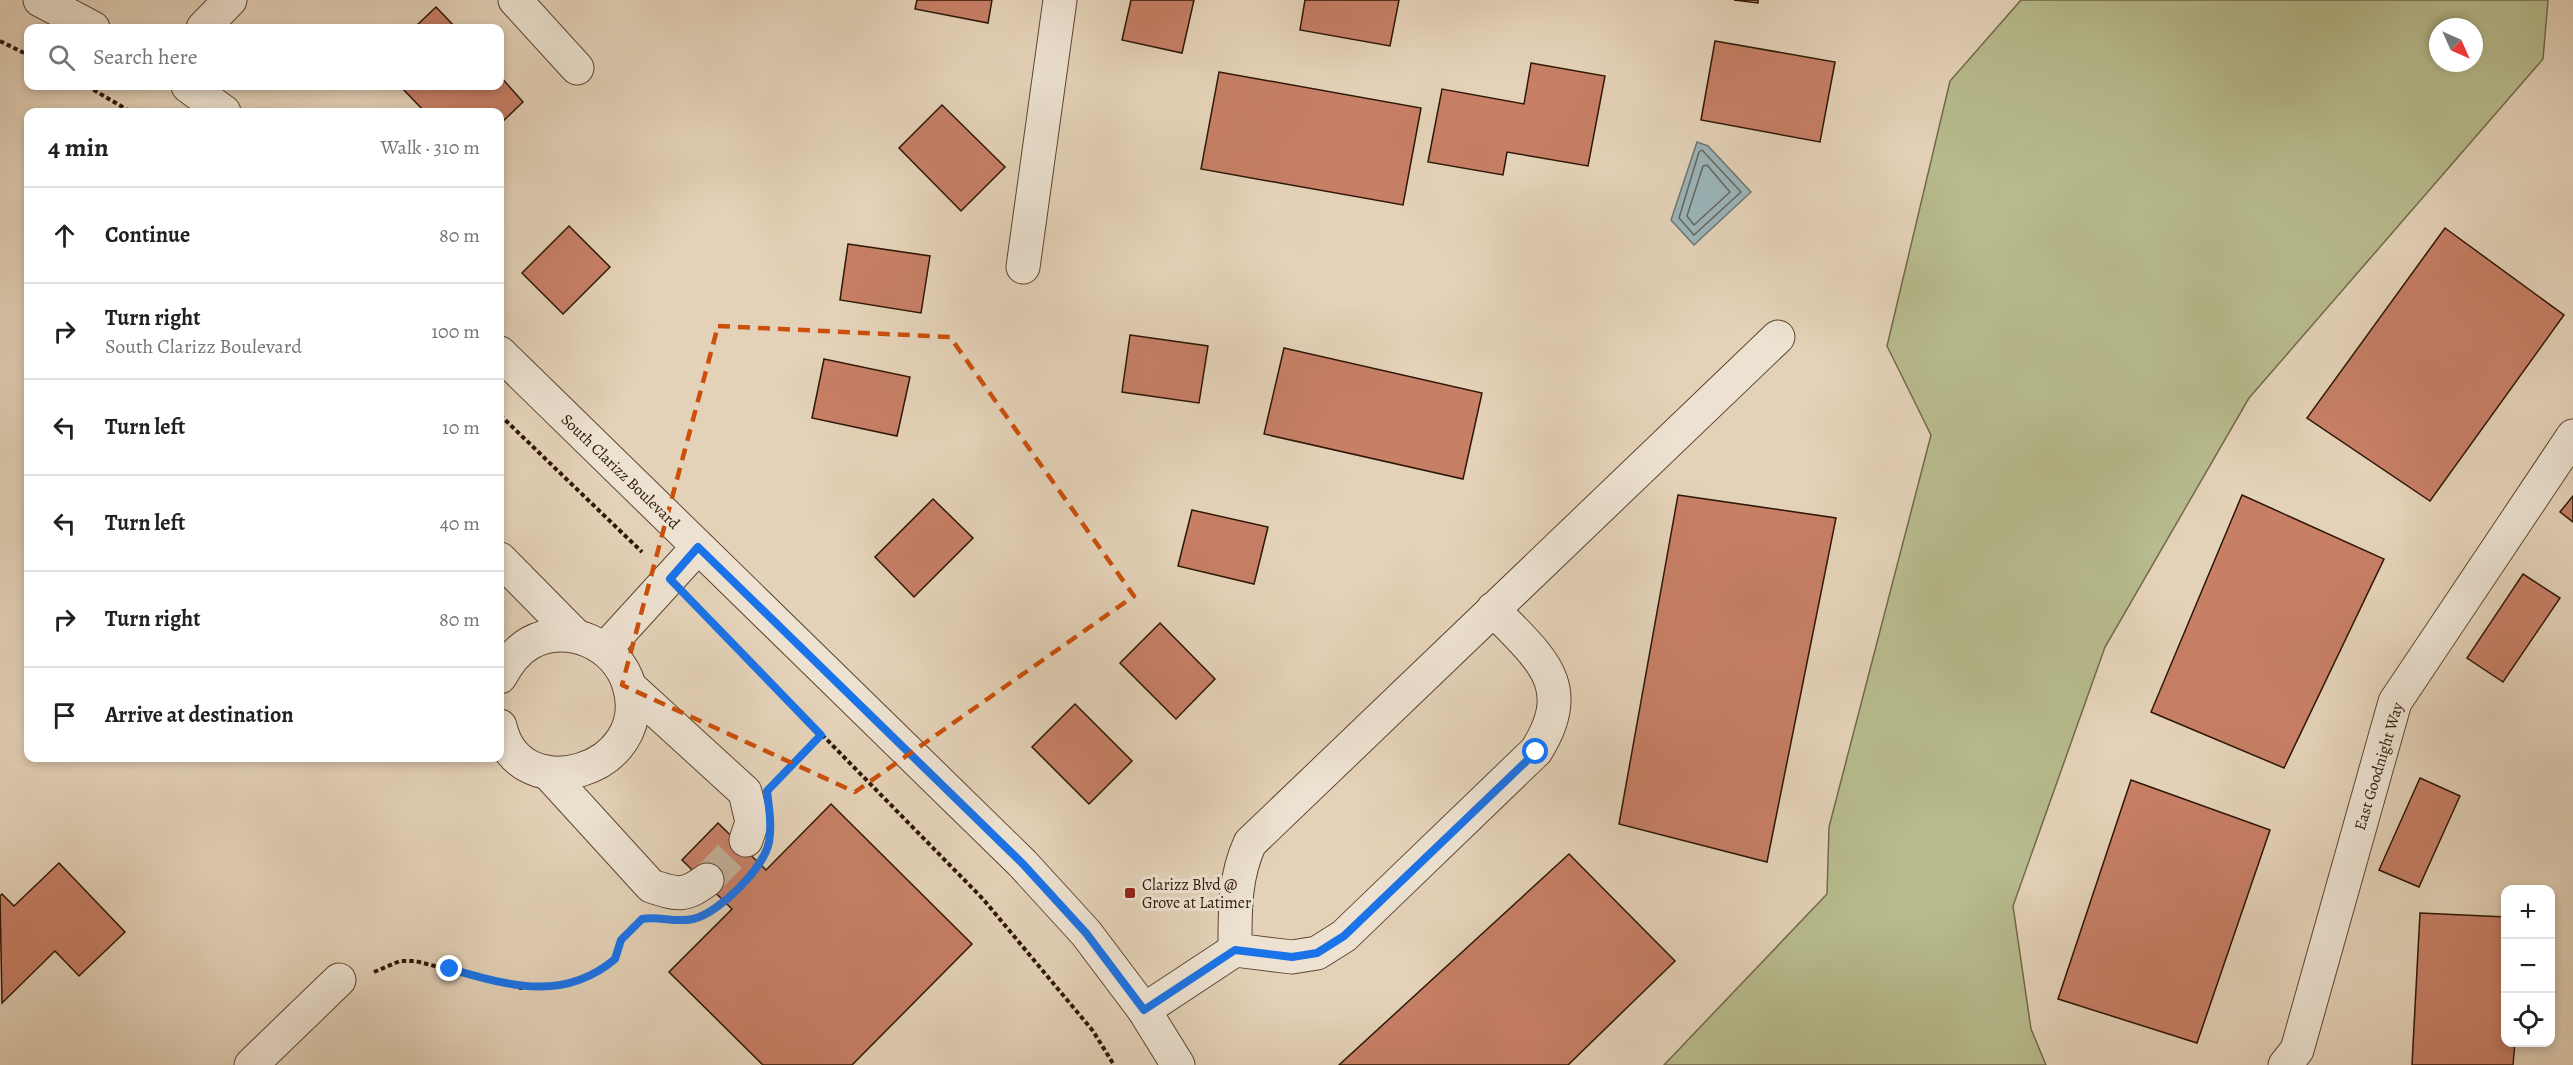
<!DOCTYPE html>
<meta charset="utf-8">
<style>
:root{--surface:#fff;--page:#f6f6f6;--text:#202124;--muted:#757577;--line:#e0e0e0}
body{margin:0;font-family:Alegreya,serif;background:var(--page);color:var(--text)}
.controls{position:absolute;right:18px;bottom:18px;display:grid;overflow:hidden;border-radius:12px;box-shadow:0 3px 9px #0003}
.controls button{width:54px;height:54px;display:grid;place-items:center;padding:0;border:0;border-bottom:2px solid var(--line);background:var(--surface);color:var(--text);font:30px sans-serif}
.compass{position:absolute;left:2429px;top:18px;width:54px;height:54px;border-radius:50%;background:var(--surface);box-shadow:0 3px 9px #0003;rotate:135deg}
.stop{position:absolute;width:18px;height:18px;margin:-14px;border:4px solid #1a73e8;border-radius:50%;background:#fff}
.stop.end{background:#1a73e8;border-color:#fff;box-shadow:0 2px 6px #0008}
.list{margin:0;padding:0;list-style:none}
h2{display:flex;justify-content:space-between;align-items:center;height:78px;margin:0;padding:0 24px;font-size:26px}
h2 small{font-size:20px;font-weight:400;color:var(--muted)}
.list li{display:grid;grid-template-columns:39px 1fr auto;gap:18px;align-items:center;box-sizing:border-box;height:96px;padding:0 24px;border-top:2px solid var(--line)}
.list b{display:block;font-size:22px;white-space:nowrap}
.list p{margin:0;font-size:20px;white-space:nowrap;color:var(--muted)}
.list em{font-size:20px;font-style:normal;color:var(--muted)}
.icon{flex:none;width:33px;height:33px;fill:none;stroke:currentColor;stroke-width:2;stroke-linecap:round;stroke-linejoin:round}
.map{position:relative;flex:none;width:2573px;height:1065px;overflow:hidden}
.search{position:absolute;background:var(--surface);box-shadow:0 3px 9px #0003;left:24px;top:24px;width:480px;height:66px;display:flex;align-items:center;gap:15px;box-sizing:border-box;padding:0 21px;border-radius:12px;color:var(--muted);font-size:22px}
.panel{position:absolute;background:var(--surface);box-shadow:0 3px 9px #0003;left:24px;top:108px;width:480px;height:654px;border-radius:12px}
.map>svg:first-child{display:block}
</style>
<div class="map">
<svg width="2573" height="1065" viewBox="0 0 2573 1065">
<rect width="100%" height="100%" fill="#e4d2b8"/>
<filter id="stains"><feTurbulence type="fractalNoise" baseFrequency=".00333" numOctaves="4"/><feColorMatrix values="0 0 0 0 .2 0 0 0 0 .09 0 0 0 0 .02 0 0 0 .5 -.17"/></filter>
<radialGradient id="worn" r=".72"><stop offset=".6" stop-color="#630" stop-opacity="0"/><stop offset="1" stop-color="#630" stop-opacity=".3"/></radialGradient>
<path fill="#b7bb8d" stroke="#72694a" stroke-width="1.5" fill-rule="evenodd" d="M2021,0H2548L2543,59L2249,398L2105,647L2013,906L2031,1029L2046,1065H1664L1827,894L1829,827L1931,435L1887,346L1950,81ZM2438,27H2474V63H2438Z"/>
<path fill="#9bb5ba" stroke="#6f7672" stroke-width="1.5" d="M1697,142L1708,146L1751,192L1694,245L1671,220Z"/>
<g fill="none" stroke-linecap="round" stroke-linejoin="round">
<g stroke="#646660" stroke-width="1.5">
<path d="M1702,150L1741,192L1694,235L1679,218L1699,152Z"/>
<path d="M1707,165L1730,192L1694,225L1687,216L1703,166Z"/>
</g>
</g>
<g fill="#c77f66" stroke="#2e1706" stroke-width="1.5">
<path d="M917,0H992L988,23L915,9Z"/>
<path d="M1131,0H1194L1182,53L1122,40Z"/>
<path d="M1305,0H1399L1390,46L1300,30Z"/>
<path d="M1734,0H1758V3Z"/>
<path d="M436,7L456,28H414Z"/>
<path d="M1715,41L1835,62L1820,142L1701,120Z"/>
<path d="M1531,63L1605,76L1588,166L1507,152L1503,175L1428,162L1442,89L1524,104Z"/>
<path d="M1219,72L1421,108L1403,205L1201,169Z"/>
<path d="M500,76L523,102L500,124V112H425L400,86H500Z"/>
<path d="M942,105L1005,167L961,211L899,148Z"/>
<path d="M569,226L610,267L563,314L522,273Z"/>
<path d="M2445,228L2564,315L2430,501L2307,418Z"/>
<path d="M848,244L930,256L921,313L840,300Z"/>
<path d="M1130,335L1208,346L1199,403L1122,392Z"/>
<path d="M1284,348L1482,393L1463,479L1264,434Z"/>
<path d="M824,359L910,377L897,436L812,418Z"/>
<path d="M1678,495L1836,518L1767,862L1619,824Z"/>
<path d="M2242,495L2384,559L2284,768L2151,712Z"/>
<path d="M2573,496V522L2560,512Z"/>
<path d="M933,499L973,538L914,597L875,557Z"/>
<path d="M1192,510L1268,527L1254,584L1178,566Z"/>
<path d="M2523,574L2560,598L2503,682L2467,658Z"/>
<path d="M1160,623L1215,679L1176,719L1120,663Z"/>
<path d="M1075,704L1132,761L1089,804L1032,747Z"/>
<path d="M2420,778L2460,796L2419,887L2379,870Z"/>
<path d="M2131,780L2270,830L2197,1043L2058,999Z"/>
<path d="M831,804L972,944L852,1065H763L669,972L732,909L682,860L718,823L766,870Z"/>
<path d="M1569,854L1675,961L1568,1065H1339Z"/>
<path d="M59,863L125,932L79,976L55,951L2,1003L0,896L2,894L14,906Z"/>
<path d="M2420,913L2506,917V1042H2515L2513,1065H2412Z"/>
</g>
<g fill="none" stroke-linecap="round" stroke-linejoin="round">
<path stroke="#c0ad94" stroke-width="33" stroke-dasharray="33 16" stroke-linecap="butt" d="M707,880L746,840"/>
<defs>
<g id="minor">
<path d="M40,0L93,28"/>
<path d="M515,0L577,68"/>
<path d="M203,28L230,0"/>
<path d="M188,86L224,112"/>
<path d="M1023,267L1060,0"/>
<path d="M500,353L1022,863L1086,933L1144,1010L1178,1065"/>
<path d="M500,559L576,636"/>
<path d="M1493,609C1538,657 1579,684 1536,751L1344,936L1317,953L1292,957L1235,950C1235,912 1234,878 1250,843L1778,337"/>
<path d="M605,649L698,547"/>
<path d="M500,677C507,664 516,651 530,643C567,622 617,644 629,685C655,771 518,811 500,726"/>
<path d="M630,687L745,792L752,822L746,840"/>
<path d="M547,772L651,886C678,895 684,897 707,880"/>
<path d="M1144,1010L1235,950"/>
<path d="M251,1065L339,980"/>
<path d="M2285,1065L2297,1050L2395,702L2573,436"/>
</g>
</defs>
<use href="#minor" stroke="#5c4632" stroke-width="35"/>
<g stroke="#2e1706" stroke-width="4" stroke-dasharray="4.5 3" stroke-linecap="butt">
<path d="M0,41L28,55"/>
<path d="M87,86L131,112"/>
<path d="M500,415L642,552"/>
<path d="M696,606L983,899L1093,1031L1114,1065"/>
<path d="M780,777L821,735"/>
<path d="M374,972L400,961H415L521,988L562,984L588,977L604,969L615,959L621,940L639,922"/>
</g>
<use href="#minor" stroke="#ede2d1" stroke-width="33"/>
</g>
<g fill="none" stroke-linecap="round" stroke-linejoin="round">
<path stroke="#1a73e8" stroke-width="8" d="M450,969C508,985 563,1003 615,959L621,940L642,919C659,916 676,923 693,919C719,913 764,868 769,842C772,825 769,808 767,791L821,735L670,579L698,547L1022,863L1086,933L1144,1010L1235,950L1292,957L1317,953L1344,936L1536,752"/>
</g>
<path fill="none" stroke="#cc4f0b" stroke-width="4.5" stroke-dasharray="12 8" stroke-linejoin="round" d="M718,326L950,337L1134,596L855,792L622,685Z"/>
<rect fill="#8f2418" stroke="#ede2d1" stroke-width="2" x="1124" y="887" width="12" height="12" rx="3"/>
<g text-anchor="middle" stroke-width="6" stroke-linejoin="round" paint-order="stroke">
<g font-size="16" fill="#2e1706" stroke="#ede2d1">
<text transform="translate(621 471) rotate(44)" y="6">South Clarizz Boulevard</text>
<text transform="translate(2378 766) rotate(-73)" y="6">East Goodnight Way</text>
</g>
<g font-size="16" fill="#2e1706" stroke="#ede2d1" text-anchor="start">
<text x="1142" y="890">Clarizz Blvd @<tspan x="1142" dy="18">Grove at Latimer</tspan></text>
</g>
</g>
<rect width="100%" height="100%" filter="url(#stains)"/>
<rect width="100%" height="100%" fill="url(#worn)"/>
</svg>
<div class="controls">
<button>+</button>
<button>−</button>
<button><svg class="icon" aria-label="locate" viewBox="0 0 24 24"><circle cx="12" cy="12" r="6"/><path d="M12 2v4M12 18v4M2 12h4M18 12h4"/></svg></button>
</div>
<svg class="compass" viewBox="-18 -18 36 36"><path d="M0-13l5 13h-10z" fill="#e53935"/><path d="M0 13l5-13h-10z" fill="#757577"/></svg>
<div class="stop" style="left:1536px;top:752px"></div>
<div class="stop end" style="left:450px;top:969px"></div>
<div class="search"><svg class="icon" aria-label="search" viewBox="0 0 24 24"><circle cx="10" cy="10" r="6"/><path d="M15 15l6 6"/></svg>Search here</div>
<section class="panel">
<h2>4 min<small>Walk · 310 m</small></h2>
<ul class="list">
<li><svg class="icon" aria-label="ahead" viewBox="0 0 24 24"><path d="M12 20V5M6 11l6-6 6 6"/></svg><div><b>Continue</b></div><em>80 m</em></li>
<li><svg class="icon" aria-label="right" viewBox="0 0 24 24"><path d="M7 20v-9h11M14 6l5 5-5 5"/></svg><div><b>Turn right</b><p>South Clarizz Boulevard</p></div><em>100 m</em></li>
<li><svg class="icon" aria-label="left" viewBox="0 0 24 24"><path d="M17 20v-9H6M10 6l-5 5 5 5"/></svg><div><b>Turn left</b></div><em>10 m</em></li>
<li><svg class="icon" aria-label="left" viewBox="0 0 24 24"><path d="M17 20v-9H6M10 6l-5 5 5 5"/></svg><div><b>Turn left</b></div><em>40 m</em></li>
<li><svg class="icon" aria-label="right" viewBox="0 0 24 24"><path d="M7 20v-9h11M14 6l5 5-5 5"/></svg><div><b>Turn right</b></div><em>80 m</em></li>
<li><svg class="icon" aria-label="arrive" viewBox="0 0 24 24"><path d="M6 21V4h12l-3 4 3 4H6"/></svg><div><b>Arrive at destination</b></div></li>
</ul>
</section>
</div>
